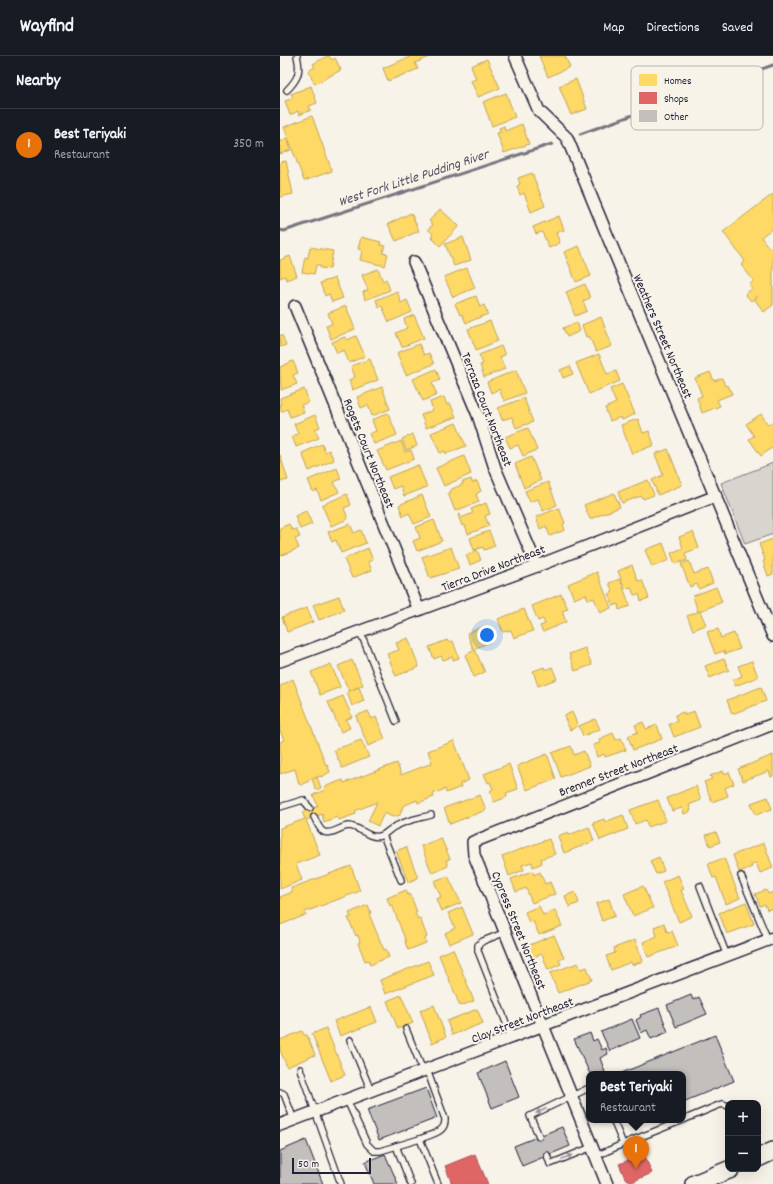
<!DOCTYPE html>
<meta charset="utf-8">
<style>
:root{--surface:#171b24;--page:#20242c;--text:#f1f3f6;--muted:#9ea1a6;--line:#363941;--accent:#1a73e8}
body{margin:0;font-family:Dekko,sans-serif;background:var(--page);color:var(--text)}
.controls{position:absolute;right:12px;bottom:12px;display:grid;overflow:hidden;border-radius:8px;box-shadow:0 4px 16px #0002}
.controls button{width:36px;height:36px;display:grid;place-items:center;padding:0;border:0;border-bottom:1px solid var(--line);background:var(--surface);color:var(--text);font:20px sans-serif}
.scale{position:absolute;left:12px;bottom:10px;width:79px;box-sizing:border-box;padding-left:4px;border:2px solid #22223b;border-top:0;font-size:11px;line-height:14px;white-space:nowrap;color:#22223b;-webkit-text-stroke:3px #f7f3e8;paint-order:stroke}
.you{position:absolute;left:207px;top:579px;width:14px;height:14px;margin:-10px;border:3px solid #fff;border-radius:50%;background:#1a73e8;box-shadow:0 0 0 6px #1a73e833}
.badge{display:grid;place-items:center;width:26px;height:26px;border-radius:50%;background:var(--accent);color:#fff;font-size:13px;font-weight:700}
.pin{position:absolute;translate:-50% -33px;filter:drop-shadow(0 1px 2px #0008)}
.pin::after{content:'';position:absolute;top:21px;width:14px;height:12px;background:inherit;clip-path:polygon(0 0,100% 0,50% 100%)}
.popup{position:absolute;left:306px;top:1015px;width:100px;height:52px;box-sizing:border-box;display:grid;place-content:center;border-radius:8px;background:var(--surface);filter:drop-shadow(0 1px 3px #0005);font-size:13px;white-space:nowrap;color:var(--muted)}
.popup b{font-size:15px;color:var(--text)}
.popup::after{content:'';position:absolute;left:50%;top:100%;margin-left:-8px;border:8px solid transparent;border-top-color:var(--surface)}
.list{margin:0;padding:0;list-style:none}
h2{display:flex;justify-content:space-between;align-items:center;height:52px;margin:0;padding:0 16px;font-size:17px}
h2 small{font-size:13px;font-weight:400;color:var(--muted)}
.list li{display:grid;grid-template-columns:26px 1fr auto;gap:12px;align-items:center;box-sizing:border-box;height:72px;padding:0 16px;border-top:1px solid var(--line)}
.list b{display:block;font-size:15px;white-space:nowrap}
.list p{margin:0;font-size:13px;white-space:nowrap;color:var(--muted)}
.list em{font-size:13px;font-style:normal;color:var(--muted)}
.map{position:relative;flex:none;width:493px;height:1128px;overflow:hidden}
header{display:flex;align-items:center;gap:24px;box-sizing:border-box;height:56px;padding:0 20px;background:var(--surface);border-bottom:1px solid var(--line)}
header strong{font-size:19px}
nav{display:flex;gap:22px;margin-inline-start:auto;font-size:14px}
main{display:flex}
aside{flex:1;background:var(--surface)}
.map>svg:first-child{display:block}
</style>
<header>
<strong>Wayfind</strong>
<nav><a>Map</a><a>Directions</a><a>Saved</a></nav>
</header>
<main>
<aside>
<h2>Nearby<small></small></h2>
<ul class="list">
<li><span class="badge" style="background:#e8710a">1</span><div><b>Best Teriyaki</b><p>Restaurant</p></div><em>350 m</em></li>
</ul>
</aside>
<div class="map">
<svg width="493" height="1128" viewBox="0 0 493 1128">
<rect width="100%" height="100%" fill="#f7f3e8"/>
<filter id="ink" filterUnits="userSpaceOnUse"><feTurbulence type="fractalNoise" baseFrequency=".025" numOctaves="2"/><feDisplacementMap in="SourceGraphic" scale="8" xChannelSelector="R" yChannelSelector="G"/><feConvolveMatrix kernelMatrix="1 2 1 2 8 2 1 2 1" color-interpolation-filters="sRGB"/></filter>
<g filter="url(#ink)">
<path fill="#d8d5cf" stroke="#7d7c85" d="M493,407V478L465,488L441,427Z"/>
<g fill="#ffd966" stroke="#bda259">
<path d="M47,0H49L52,4L55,2L61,14L35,28L28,15L35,11L33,8Z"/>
<path d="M132,0H152L135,7L138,13L108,25L103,12Z"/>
<path d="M259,0H285L290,11L268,21Z"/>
<path d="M207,3L220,32L198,41L191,25L196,23L191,10Z"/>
<path d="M296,23L307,53L291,59L279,30Z"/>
<path d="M31,30L37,47L29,50L31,54L19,59L18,55L10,59L5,45L13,42L11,38Z"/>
<path d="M226,37L235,61L212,70L203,46Z"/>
<path d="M32,60L52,115L24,125L4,71Z"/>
<path d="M242,68L249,88L224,97L217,77L221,76L219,72L224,70L225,75Z"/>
<path d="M7,82L11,94L0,98V85Z"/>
<path d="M6,105L13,138L0,141V106Z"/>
<path d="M252,117L265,150L251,156L244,137L240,139L237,130L240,128L238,122Z"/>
<path d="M493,138V172L481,181L489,192L493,189V249L484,256L475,244L477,240L471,245L465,238L472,233L469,229L474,225L461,209L465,205L443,176Z"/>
<path d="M160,153L179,170L160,190L151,181L153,178L148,173L153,169L149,165Z"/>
<path d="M131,157L139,175L116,185L108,168Z"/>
<path d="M279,160L284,174L276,177L280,187L269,192L262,176L256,178L253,171Z"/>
<path d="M81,181L101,186L100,189L105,190L103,197L108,198L105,210L80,204L82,194L78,193Z"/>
<path d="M183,181L191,204L174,210L165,188Z"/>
<path d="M299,190L311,220L296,226L284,196Z"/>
<path d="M30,191L53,195L50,213L40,212V209H36L34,218L22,216L25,201L28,202Z"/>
<path d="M10,200L17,220L6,224L5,220L0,222V204Z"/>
<path d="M187,212L195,232L173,241L164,221Z"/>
<path d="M98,213L103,225L106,223L110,234L85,244L83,236L88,234L82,219Z"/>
<path d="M55,222L63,242L52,246L49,238L45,240L40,227Z"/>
<path d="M305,228L310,242L303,245L307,255L295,260L286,236Z"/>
<path d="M117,235L121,247L127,244L132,256L109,266L102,250L99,252L96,244Z"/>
<path d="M196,240L200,251L204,249L208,258L186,267L182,258L180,259L175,248Z"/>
<path d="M66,250L75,273L51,283L46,270L52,268L48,257Z"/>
<path d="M134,259L144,282L122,291L116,277L127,272L124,263Z"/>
<path d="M321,261L332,290L316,296L309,280L306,281L302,269Z"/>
<path d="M210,265L218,285L196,294L188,273Z"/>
<path d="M297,266L300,275L287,281L283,272Z"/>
<path d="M0,279H2L6,289L0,291Z"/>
<path d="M76,280L85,300L69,307L64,294L57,297L52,286L65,281L67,284Z"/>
<path d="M139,288L144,299L149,297L154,308L126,319L117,297Z"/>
<path d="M221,290L225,299L220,301L225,313L204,321L200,309L203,308L199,299Z"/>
<path d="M319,298L327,318L336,315L340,325L309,338L296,307Z"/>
<path d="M90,303L98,324L72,334L69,324L75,321L71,310Z"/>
<path d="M13,305L18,317L13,319L17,328L1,334L0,311Z"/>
<path d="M290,310L293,318L283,322L280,314Z"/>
<path d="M156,313L160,324L152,327L157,339L143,345L133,323Z"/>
<path d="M236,314L245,337L224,345L219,333L211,337L207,326Z"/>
<path d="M430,316L434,325L442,322L445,330L448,329L452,338L437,344L440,350L422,357L417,342L422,340L415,322Z"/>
<path d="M342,328L355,358L342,364L341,361L330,365L325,352L336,347L330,333Z"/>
<path d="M102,331L110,353L92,360L88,349L81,352L77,341Z"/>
<path d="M24,333L29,346L21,349L24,356L10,361L7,353L1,356L0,342Z"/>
<path d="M164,341L167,349L170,347L176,361L146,372L141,359L153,354L150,346Z"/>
<path d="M244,342L253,366L236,372L232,361L222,364L218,352Z"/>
<path d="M108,357L117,379L94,388L89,378L96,375L92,364Z"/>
<path d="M481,358L488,369L492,366L493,367V391L481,400L469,383L474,380L466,368Z"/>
<path d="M35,359L40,371L35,373L39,382L16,391L12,380L18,378L14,368Z"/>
<path d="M358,363L363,377L369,375L374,389L352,398L341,369Z"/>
<path d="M176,367L186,390L166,398L165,395L160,397L151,377Z"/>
<path d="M248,372L257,394L243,400L238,389L230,392L225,381Z"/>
<path d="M133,378L137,390L126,394L122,383Z"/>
<path d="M121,385L125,396L131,394L134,403L106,414L97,395Z"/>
<path d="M42,388L45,396L49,394L54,404L29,415L22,397Z"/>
<path d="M388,393L402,429L378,439L372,424L383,419L375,398Z"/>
<path d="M0,399L8,424L0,426Z"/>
<path d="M184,400L191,418L164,430L156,412Z"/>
<path d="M251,401L261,424L244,432L235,408Z"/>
<path d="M138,409L147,431L124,440L121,430L113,433L108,421Z"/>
<path d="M57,412L61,423L54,426L59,436L41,444L37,434L33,436L28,424Z"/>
<path d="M191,423L192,427L197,425L201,435L196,438L199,446L175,455L168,437L171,436L170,434L183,428L182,426Z"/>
<path d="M368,424L374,439L363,443L361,440L342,447L338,436Z"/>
<path d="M268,426L277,449L263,455L258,443L250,446L245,435Z"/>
<path d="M334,437L340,451L310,463L304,449Z"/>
<path d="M67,438L71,449L64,452L68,463L51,470L42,449Z"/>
<path d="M142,439L151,461L134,468L129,457L123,460L119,449Z"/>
<path d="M206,447L210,458L205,460L209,470L188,478L185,469L182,470L178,459L180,458L181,462L193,457L191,453Z"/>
<path d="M279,452L285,467L283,468L285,474L270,480L266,470L260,473L256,461Z"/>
<path d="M26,455L32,468L20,473L15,460Z"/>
<path d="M154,464L162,485L137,495L133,485L140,482L136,471Z"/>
<path d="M9,468L12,474L16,473L20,481L15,483L19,492L0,500V472Z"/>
<path d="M70,468L74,477L81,474L86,487L61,497L56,484L52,486L48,476Z"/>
<path d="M209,475L215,490L204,494L203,491L194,494L190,482Z"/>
<path d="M413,476L419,492L405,497L407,504L395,508L391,497L403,492L399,481Z"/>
<path d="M493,483V518L488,520L483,505L485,504L479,488Z"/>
<path d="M383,487L389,504L372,511L365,494Z"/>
<path d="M171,491L179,513L150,522L142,501Z"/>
<path d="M88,492L93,504L88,506L92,514L72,522L64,503Z"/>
<path d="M197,494L201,504L190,509L186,499Z"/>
<path d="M409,505L414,518L428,513L433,527L419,533L417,528L410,531L401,508Z"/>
<path d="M352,509L358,525L362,524L369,542L361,545L359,538L354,539L351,531L345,533L338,515Z"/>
<path d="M317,516L331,552L320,557L314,542L308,544L306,538L294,543L288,528Z"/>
<path d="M340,523L350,550L339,554L338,548L333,550L329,538L333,536L329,527Z"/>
<path d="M436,531L442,546L418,556L413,540Z"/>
<path d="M281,538L288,553L282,555L286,566L263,576L260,570L265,568L263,563L258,565L252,550Z"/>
<path d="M59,540L64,554L39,564L33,549Z"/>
<path d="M27,552L33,566L7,576L2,561Z"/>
<path d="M244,553L253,575L234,582L231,574L223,576L218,563Z"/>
<path d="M420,555L426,569L413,574L407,560Z"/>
<path d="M205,570L211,586L193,593L187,577Z"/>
<path d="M438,573L441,582L454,577L460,593L445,598L444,595L435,598L427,576Z"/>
<path d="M128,582L139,611L116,620L107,598L119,594L116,587Z"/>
<path d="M167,584L168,586L173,585L179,602L173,604L172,601L163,604L161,600L154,603L149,591Z"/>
<path d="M305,592L312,609L295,615L289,598Z"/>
<path d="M195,594L205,616L194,621L185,599Z"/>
<path d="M444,603L449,614L430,622L425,610Z"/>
<path d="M72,604L83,629L69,635L58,610Z"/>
<path d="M472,605L478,621L455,630L453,624L462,620L458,610Z"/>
<path d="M51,608L60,631L40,639L31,616Z"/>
<path d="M264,611L265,614L272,611L277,623L258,630L253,615Z"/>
<path d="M13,623L46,709L47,708L50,716L41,721V720L28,724L29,725L21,729L19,728L15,713L0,718V686L4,684L0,675V630Z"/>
<path d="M79,631L84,645L72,650L67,636Z"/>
<path d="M481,631L486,645L452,658L447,644Z"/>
<path d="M63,640L72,661L66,664L70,672L61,676L48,646Z"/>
<path d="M88,655L92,663L96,661L105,683L88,690L76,660Z"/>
<path d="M414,655L420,671L394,681L389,668L397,665L395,659L404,656L405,659Z"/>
<path d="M292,656L298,670L290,674L284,660Z"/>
<path d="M315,663L320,673L303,680L299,670Z"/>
<path d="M363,666L366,673L377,669L382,683L353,694L348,680L358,676L355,669Z"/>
<path d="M333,677L336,684L341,682L346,694L325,701L324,698L317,701L313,689L320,687L319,683Z"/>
<path d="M81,684L89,701L62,712L54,694Z"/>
<path d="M174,685L189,724L180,728L181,731L166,737L165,733L153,738L154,741L138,747L137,744L123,750L120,759L113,761L104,757L98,770L88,765L97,746L75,755L76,758L59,764L57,761L44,766L42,758L26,764L40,799L16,808L22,824L0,833V772L25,763L22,756L38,750L33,739L45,734L44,731L63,724L64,727L117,707L121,719L152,707L148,695Z"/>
<path d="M291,690L294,699L304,695L310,710L281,721L272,697Z"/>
<path d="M267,698L276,723L247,734L237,710Z"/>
<path d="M493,699V720L491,721L489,715L463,725L458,713Z"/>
<path d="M229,708L238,733L226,737L227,741L214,746L210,735L213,733L210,726L208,727L204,718Z"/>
<path d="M443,715L444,718L449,716L454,728L445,732L448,740L432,746L424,726L432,723L430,720Z"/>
<path d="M37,721L41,732L36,734L32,723Z"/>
<path d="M416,730L421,744L409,749L411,755L404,758L402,752L392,755L387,742Z"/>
<path d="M200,739L206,754L170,768L164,752Z"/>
<path d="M488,741L492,753L476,759L471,747Z"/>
<path d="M378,744L386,765L368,771L366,764L355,768L350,754Z"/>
<path d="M343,759L348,773L320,784L313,767L324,763L325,766Z"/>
<path d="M309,771L314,785L284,797L278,780L288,776L289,779Z"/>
<path d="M436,776L440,786L430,790L426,779Z"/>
<path d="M161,782L170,803L166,804L168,810L152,817L141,790Z"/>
<path d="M269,783L275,798L261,803L262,807L253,811L252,806L242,809L244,814L229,820L222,800Z"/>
<path d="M484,787L493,812L480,817L476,807L471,809L472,811L459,816L453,799Z"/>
<path d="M126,791L138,822L128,826L116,795Z"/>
<path d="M379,801L384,815L376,818L370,805Z"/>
<path d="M444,802L460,842L446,848L436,821L433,822L428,808Z"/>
<path d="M71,810L80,835L25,856L26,859L0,869V841L12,836L11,832Z"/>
<path d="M253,815L254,819L260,816L265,828L270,826L275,838L252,847L246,832L236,836L231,823Z"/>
<path d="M398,819L404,833L401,834L412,860L399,866L382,826Z"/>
<path d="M168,820L181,847L161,855L156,843L161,841L154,825Z"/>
<path d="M363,830L373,852L353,860L344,838Z"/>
<path d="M126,834L128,839L130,838L137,856L135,857L138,863L140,862L147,881L145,882L146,887L128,894L125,886H126L112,849L110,850L107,842Z"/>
<path d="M486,834L488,838L493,836V852L487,854L485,848L480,850L475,838Z"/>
<path d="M295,836L299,847L289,851L285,840Z"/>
<path d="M329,843L335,860L322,865L316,848Z"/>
<path d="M466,846L474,868L447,878L439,857Z"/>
<path d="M88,849L91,857L89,858L104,894L106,893L109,901L90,909L88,904L85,905L78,887L80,886L78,879L76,880L68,862L71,861L69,857Z"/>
<path d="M259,850L263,859L275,854L282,870L259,879L253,865L249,867L245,856Z"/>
<path d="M182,851L193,878L169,888L165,877L175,872L168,857Z"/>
<path d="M384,867L387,876L392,875L398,890L368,901L363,886L377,880L374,871Z"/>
<path d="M274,879L284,902L279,904L281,908L268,914L262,898L252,902L247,890Z"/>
<path d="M355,884L363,905L352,909L351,906L331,914L326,900L335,897L334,892Z"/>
<path d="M173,893L194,945L180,950L159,899Z"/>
<path d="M148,905L154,919L105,938L100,924Z"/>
<path d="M298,907L301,913L307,911L312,924L278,937L270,917Z"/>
<path d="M121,939L133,967L118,973L107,945Z"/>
<path d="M154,949L166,981L152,987L140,954Z"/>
<path d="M91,951L97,966L60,980L54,965Z"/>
<path d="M197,953L203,967L172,979L167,965Z"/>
<path d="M46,972L65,1019L51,1025L32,978Z"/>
<path d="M22,975L24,979H27L35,999L7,1011L0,994V984Z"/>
</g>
<g fill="#e06666" stroke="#a75259">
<path d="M195,1098L208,1128H172L165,1110Z"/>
<path d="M364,1098L372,1117L352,1126L345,1122L339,1108Z"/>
</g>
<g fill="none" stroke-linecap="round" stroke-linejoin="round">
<g stroke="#76747f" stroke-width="3">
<path d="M300,78L493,9"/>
<path d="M0,174L4,175L272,88"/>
</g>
</g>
<g fill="#c2bfbd" stroke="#22223b">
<path d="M411,939L413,944L419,941L427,958L396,971L387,949Z"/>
<path d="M379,952L388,976L371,983L367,974L361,977L356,964L361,961L360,959Z"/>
<path d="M352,963L360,982L330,995L321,976Z"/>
<path d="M310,977L313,985L317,983L322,994L326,992L328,998L320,1002L325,1016L319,1018H310L294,983Z"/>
<path d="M435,979L454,1025L403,1046V1018H339Z"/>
<path d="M225,1005L239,1041L212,1052L198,1017Z"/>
<path d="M146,1032L157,1062L99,1084L87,1054Z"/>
<path d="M282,1071L290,1090L242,1110L234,1090Z"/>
<path d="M26,1084L43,1128H0V1095Z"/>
<path d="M105,1098L118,1128H94L85,1106Z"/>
</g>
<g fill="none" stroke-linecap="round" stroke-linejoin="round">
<defs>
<g id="service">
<path d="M7,34C18,23 21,16 17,0"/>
<path d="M80,575L116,665"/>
<path d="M0,751L23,744L30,752"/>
<path d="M34,761C37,766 39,774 44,776C52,779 60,771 68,770C80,770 88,783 100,780C107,778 110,772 116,770C127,764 140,762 151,759"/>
<path d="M103,779L121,824"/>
<path d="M461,820L488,884"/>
<path d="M420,830L447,900"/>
<path d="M226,876L203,885L198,889V895L232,982"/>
<path d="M126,973L143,1015"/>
<path d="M70,984L91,1035"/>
<path d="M20,1013L61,1128"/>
<path d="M147,1014L165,1063C166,1077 151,1078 140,1083L158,1128"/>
<path d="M0,1036L4,1038L14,1064"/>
<path d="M67,1044L87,1088L94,1095H100L140,1083"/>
<path d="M403,1064L439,1049L443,1048L448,1050"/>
<path d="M259,1080L250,1060L309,1032"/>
<path d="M343,1088L403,1064"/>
<path d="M116,1090L131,1128"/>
<path d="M267,1099L270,1108L312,1091"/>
<path d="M316,1100L343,1088L333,1064"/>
</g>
<g id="minor">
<path d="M235,0L259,55L287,82L493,580"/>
<path d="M134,206L198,359L215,412L257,510"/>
<path d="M15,250L139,554"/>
<path d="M0,605L257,510L436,440"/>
<path d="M0,1069L493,882"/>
<path d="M327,1128L194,799L193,786L493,668"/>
</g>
<g id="primary">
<path d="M478,1102L493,1095"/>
<path d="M414,1128L451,1113"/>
</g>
</defs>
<use href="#service" stroke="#22223b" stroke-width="8"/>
<use href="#minor" stroke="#22223b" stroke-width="14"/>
<use href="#primary" stroke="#22223b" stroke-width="20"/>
<use href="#service" stroke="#f7f3e8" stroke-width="5.5"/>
<use href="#minor" stroke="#f7f3e8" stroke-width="11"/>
<use href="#primary" stroke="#f7f3e8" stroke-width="17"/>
</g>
<defs><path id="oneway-solid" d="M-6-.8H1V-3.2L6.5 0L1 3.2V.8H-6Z"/></defs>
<g fill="#97959a">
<use href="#oneway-solid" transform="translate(261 1055) rotate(156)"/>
<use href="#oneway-solid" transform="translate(287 1101) rotate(-22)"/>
</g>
</g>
<g text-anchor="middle" stroke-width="4" stroke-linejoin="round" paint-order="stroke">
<g font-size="13" fill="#22223b" stroke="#f7f3e8">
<text transform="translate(384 280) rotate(67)" y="5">Weathers Street Northeast</text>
<text transform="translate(208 353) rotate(69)" y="5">Terraza Court Northeast</text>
<text transform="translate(90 397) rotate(68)" y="5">Rogets Court Northeast</text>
<text transform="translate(213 511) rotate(-21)" y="5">Tierra Drive Northeast</text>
<text transform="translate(338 713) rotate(-21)" y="5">Brenner Street Northeast</text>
<text transform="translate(240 874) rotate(68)" y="5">Cypress Street Northeast</text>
<text transform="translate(242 963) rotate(-21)" y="5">Clay Street Northeast</text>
</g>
<g font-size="14" font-style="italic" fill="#535263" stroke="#f7f3e8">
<text transform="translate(133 121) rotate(-18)" y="5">West Fork Little Pudding River</text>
</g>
</g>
<rect x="351" y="10" width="132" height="64" rx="6" fill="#f7f3e8" stroke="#b7b4b4" stroke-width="1"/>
<rect x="359" y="18" width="18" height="12" fill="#ffd966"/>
<rect x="359" y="36" width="18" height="12" fill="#e06666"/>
<rect x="359" y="54" width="18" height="12" fill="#c2bfbd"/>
<g font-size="11" fill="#22223b">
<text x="384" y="28">Homes</text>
<text x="384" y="46">Shops</text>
<text x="384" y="64">Other</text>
</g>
</svg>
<div class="controls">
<button>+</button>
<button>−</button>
</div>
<div class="scale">50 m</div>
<div class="you"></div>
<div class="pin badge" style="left:356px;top:1113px;background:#e8710a">1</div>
<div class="popup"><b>Best Teriyaki</b>Restaurant</div>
</div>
</main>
